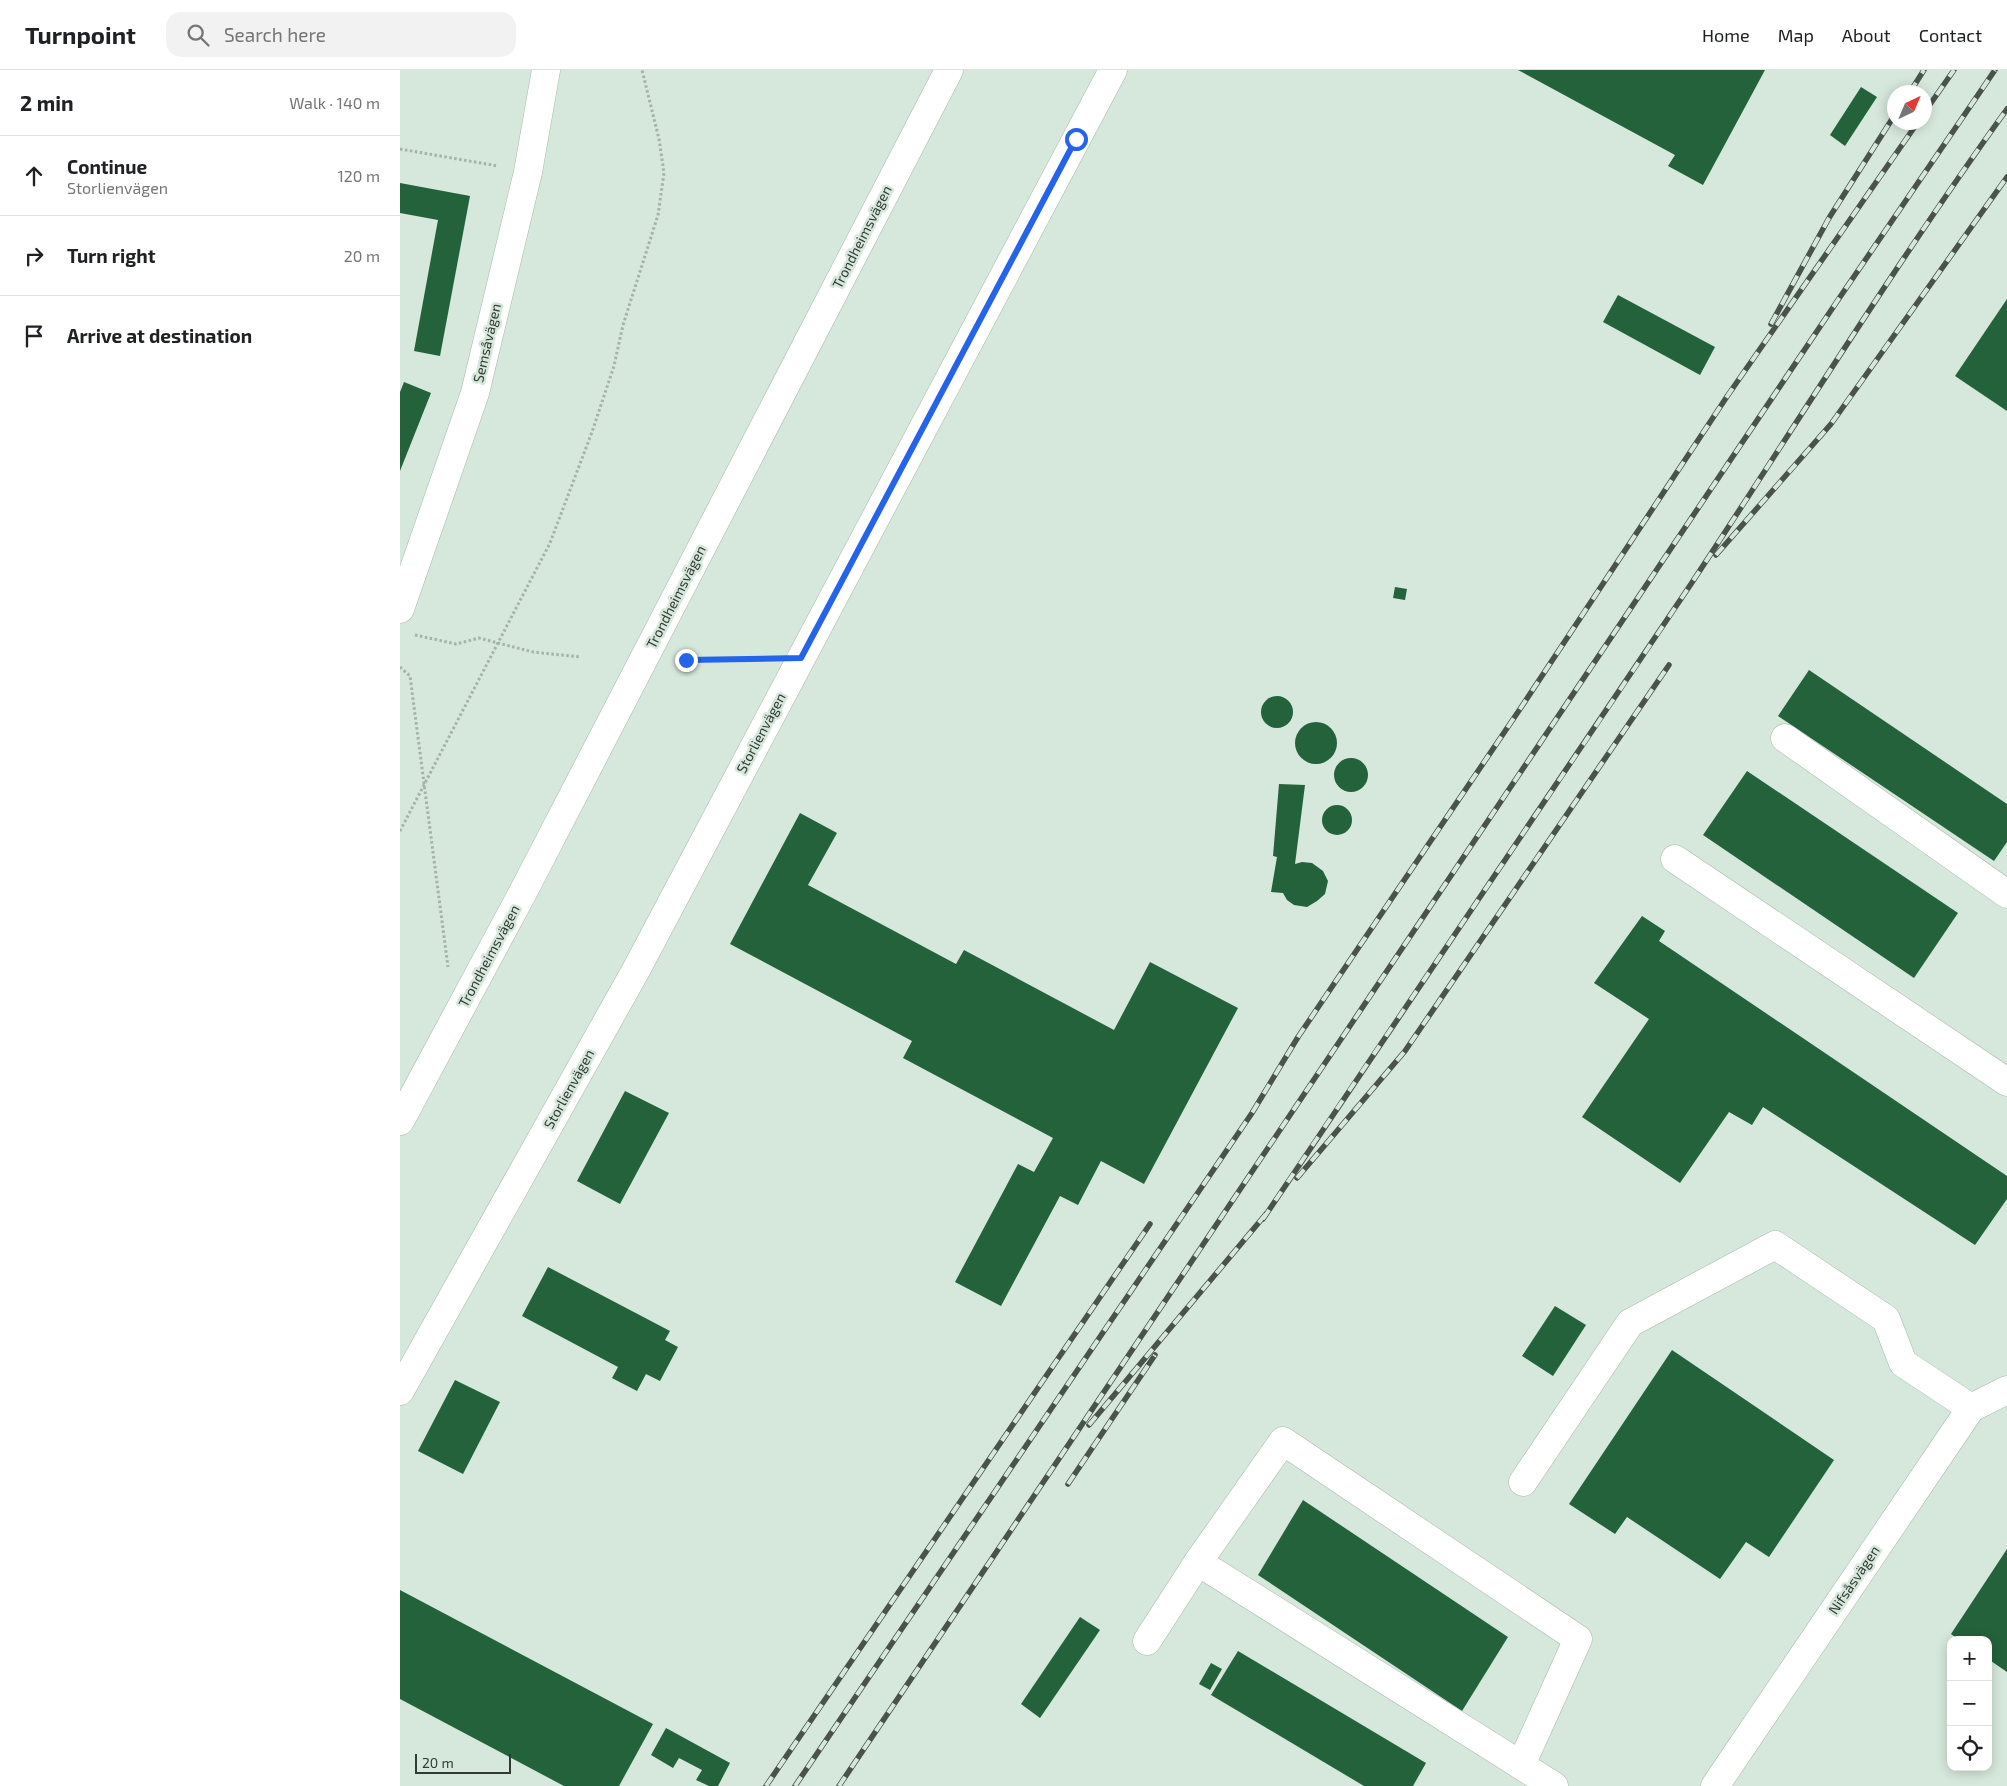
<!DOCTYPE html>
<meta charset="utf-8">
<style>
:root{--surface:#fff;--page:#f2f2f2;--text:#202124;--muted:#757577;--line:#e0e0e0}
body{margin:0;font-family:"Exo 2",sans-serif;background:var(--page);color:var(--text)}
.controls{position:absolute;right:15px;bottom:15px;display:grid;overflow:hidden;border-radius:10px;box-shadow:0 2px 12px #0003}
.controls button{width:45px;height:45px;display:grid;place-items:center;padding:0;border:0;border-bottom:1px solid var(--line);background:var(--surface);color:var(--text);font:25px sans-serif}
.compass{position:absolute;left:1487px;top:15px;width:45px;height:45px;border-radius:50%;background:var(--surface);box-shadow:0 2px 12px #0003;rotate:44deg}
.scale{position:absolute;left:15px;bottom:12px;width:96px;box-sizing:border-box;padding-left:5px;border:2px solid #333934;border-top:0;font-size:14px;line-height:18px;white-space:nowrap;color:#333934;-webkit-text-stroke:4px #d6e7db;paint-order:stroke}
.stop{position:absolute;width:15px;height:15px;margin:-11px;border:4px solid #2563eb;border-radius:50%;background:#fff}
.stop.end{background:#2563eb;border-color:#fff;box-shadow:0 1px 5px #0008}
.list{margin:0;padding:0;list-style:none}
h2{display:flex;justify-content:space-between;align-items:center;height:65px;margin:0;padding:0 20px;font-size:21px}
h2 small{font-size:16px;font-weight:400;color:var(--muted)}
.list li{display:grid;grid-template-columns:32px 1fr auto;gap:15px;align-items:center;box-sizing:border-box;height:80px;padding:0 20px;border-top:1px solid var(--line)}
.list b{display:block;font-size:19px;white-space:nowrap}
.list p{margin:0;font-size:16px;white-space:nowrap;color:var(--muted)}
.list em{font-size:16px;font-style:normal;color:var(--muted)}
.icon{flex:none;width:28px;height:28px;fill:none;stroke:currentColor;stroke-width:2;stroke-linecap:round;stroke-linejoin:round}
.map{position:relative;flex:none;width:1607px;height:1716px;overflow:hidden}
header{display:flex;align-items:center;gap:30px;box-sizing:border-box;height:70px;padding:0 25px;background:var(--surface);border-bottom:1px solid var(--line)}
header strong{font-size:24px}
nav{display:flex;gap:28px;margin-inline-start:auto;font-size:18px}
.search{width:350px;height:45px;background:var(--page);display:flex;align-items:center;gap:12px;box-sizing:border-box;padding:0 18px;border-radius:15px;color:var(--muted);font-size:19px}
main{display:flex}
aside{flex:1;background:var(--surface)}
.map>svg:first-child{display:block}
</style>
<header>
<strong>Turnpoint</strong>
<div class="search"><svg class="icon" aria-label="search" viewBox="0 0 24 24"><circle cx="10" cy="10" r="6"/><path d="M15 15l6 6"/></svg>Search here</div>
<nav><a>Home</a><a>Map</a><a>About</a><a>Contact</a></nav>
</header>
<main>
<aside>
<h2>2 min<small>Walk · 140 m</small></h2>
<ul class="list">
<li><svg class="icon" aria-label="ahead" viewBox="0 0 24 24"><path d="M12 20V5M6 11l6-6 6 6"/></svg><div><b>Continue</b><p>Storlienvägen</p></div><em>120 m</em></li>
<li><svg class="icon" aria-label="right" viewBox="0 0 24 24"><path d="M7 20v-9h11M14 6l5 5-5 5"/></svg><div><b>Turn right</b></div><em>20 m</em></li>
<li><svg class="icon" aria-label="arrive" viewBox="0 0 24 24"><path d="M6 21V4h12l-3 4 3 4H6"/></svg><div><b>Arrive at destination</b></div></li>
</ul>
</aside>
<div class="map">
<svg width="1607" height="1716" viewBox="0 0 1607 1716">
<rect width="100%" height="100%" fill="#d6e7db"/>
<g fill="#23623b">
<path d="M1118,0H1365L1303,115L1268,96L1275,85Z"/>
<path d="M1461,17L1477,27L1445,76L1430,65Z"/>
<path d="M0,113L70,126L40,286L14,281L38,150L0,143Z"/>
<path d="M1218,225L1315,277L1300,305L1203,252Z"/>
<path d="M1607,229V341L1555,306Z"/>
<path d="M4,312L31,323L0,401V322Z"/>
<path d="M995,517L1007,519L1005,530L993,528Z"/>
<path d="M1409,600L1607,734V772L1594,791L1378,646Z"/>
<circle cx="877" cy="642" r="16"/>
<circle cx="916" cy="673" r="21"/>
<circle cx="951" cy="705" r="17"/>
<path d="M1347,701L1558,843L1514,908L1303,765Z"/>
<path d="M879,714L905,715L895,794L902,792L912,793L923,801L928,811L925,824L917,831L907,837L894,835L887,830L883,823L871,822L877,787L873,786Z"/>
<circle cx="937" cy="750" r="15"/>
<path d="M400,743L437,763L408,815L556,894L564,880L714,960L750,892L838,938L744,1114L701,1091L678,1135L660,1126L601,1236L555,1212L618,1094L634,1102L653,1068L503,988L512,971L330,874Z"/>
<path d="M1242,846L1265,861L1259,871L1607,1106V1129L1575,1175L1363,1037L1352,1055L1329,1042L1280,1113L1182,1047L1249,949L1194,913Z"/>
<path d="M225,1021L269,1043L220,1134L177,1111Z"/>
<path d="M148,1197L270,1261L265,1270L278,1277L260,1311L246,1304L237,1321L212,1308L218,1297L122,1246Z"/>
<path d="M1155,1236L1186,1255L1153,1306L1122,1286Z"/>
<path d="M1272,1280L1434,1390L1369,1487L1346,1472L1320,1509L1227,1447L1215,1464L1169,1434Z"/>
<path d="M55,1310L100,1332L63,1404L18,1381Z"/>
<path d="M903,1430L1108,1567L1062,1641L858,1505Z"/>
<path d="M1607,1479V1602L1588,1589V1570H1559L1551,1564Z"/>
<path d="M0,1520L253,1654L219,1716H164L0,1629Z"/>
<path d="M680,1547L700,1560L640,1648L621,1634Z"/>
<path d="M838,1581L1026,1693L1013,1716H964L811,1625Z"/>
<path d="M811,1593L822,1599L810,1620L799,1614Z"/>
<path d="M266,1658L330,1693L318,1716H309L296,1710L302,1700L279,1688L273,1698L251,1685Z"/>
</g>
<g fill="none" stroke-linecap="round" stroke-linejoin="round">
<defs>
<g id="minor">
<path d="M0,539L75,323L128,102L146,0"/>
<path d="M1385,668L1607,824"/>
<path d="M1275,789L1607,1012"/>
<path d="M0,1321L236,900L713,0"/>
<path d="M1123,1412L1230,1253L1375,1175L1486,1249L1503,1293L1571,1338"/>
<path d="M798,1492L883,1371L1178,1569L1121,1695"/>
<path d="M747,1571L798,1492L1154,1716"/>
<path d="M1315,1716L1571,1338L1607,1320"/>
</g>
<path id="major" d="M0,1051L122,824L549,0"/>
</defs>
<use href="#minor" stroke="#a8b8ac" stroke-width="29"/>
<use href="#major" stroke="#a8b8ac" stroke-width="29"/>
<g stroke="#a4b2a8" stroke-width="3" stroke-dasharray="2.5 2.5" stroke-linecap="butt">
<path d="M0,79L98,96"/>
<path d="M15,565L56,574L79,568L133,582L181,587"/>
<path d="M285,590L367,589"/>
<path d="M0,597L10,606L48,897"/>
<path d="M0,761L150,473L192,362L214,296L223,255L258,145L264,103L259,69L242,0"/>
</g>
<use href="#minor" stroke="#fff" stroke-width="28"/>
<use href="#major" stroke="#fff" stroke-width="28"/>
<defs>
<g id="rail">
<path d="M1510,22L1524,0"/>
<path d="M1524,43L1554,0"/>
<path d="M1371,254L1429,148L1494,46"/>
<path d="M1316,485L1431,354L1607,107"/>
<path d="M897,1108L1005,981L1269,595"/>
<path d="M863,1149C1005,937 1149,726 1291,514C1396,355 1496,193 1607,39"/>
<path d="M689,1355L866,1144"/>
<path d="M668,1414L755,1285"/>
<path d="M366,1716L750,1154"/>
<path d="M395,1716L852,1043L898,967L1120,639L1328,325L1518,52"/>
<path d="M439,1716L1440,227L1595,0"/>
</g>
</defs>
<use href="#rail" stroke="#4a524c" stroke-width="5.5"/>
<use href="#rail" stroke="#d6e7db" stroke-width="4" stroke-dasharray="11" stroke-linecap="butt"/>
</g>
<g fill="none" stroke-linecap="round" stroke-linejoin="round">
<path stroke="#2563eb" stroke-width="6" d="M286,590L401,588L676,69"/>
</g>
<g text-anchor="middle" stroke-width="5" stroke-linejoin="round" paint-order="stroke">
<g font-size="14" fill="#333934" stroke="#d6e7db">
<text transform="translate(462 167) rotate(-63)" y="5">Trondheimsvägen</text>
<text transform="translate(87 273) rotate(-77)" y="5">Semsåvägen</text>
<text transform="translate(276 527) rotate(-63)" y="5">Trondheimsvägen</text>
<text transform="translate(361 663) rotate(-62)" y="5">Storlienvägen</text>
<text transform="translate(89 886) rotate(-62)" y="5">Trondheimsvägen</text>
<text transform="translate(169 1019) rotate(-61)" y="5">Storlienvägen</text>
<text transform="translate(1454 1510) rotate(-56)" y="5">Nifsåsvägen</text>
</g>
</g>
</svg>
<div class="controls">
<button>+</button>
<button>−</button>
<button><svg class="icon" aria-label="locate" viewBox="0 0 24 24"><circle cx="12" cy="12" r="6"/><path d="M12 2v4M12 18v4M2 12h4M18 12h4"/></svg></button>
</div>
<svg class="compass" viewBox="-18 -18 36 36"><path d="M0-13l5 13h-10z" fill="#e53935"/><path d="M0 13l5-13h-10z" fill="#757577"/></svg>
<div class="scale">20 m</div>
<div class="stop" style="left:676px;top:69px"></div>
<div class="stop end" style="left:286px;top:590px"></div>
</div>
</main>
